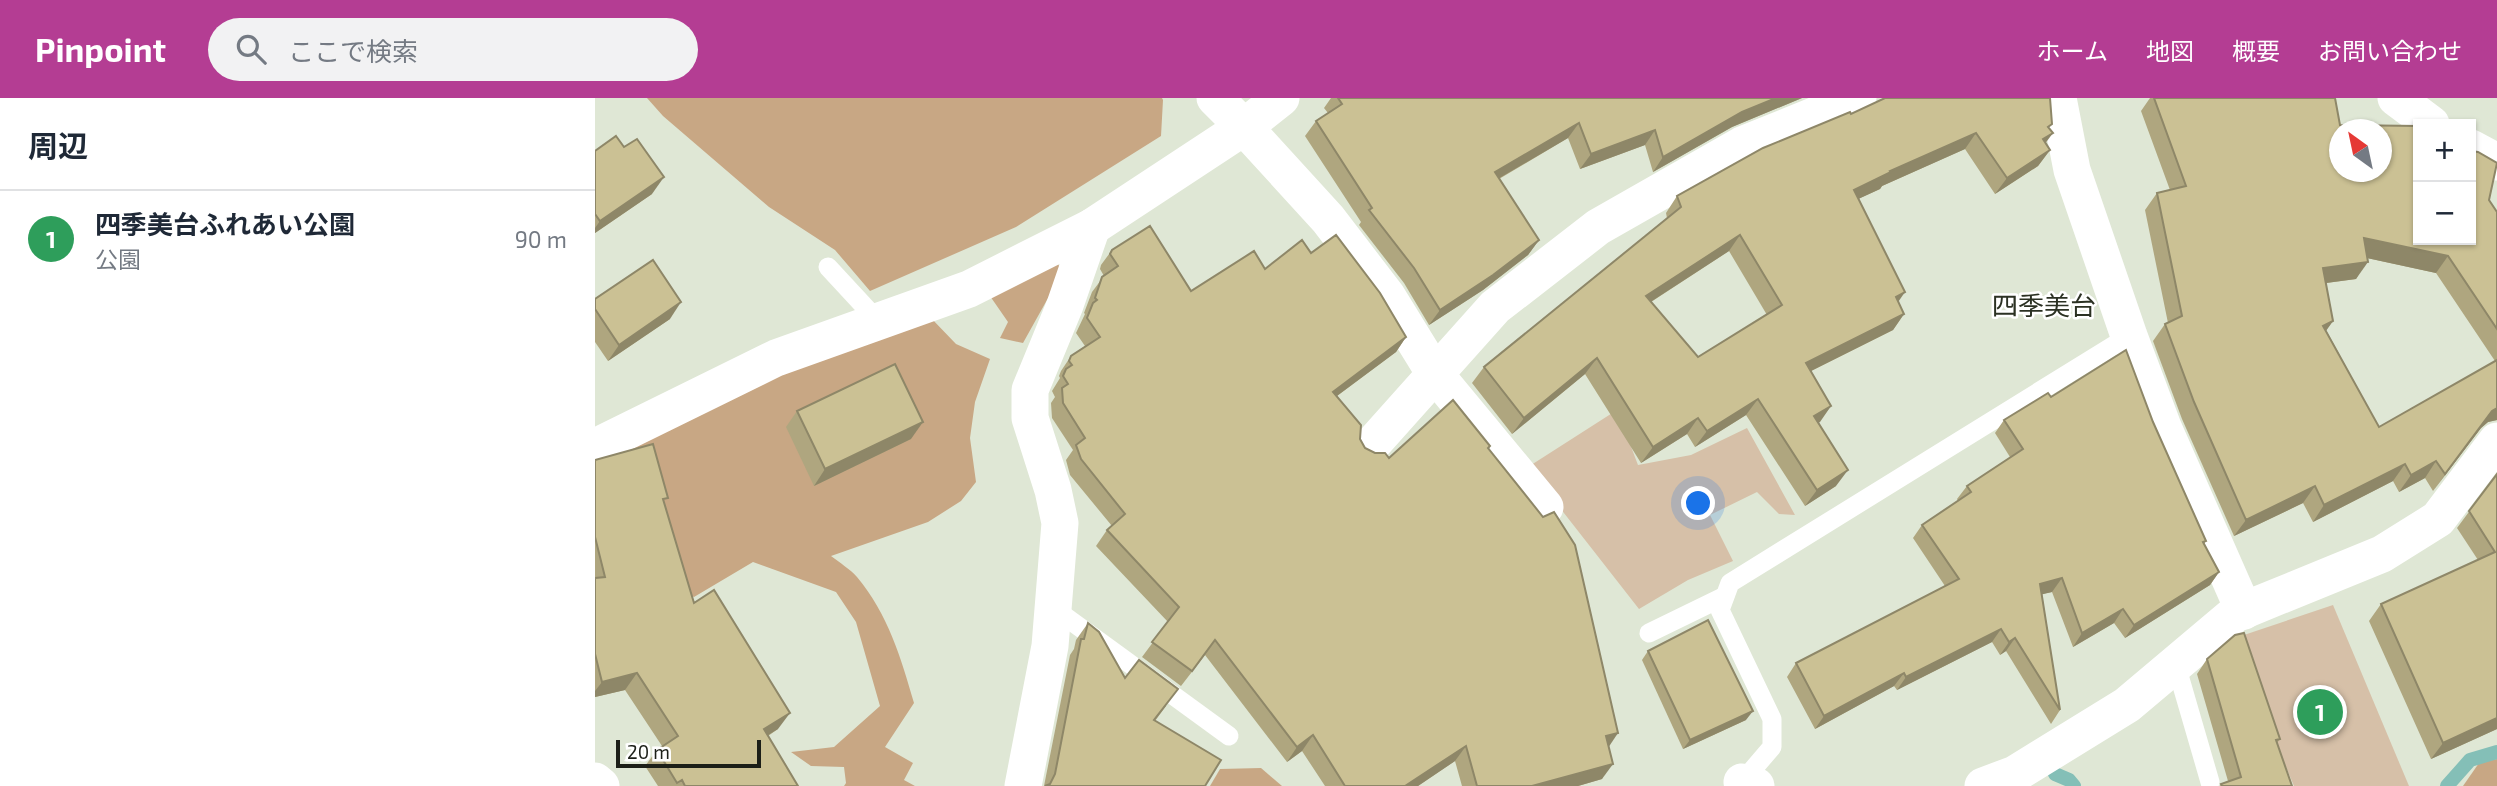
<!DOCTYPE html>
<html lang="ja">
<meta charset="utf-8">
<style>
:root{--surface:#fff;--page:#f2f2f3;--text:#1f2937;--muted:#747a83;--line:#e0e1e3;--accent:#b43d93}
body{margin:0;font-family:"Exo 2","Noto Sans JP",sans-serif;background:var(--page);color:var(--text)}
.controls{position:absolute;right:21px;top:21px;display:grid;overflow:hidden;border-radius:0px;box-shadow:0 2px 5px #0004}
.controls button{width:63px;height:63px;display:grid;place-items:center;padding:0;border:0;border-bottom:2px solid var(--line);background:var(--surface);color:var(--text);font:35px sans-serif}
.compass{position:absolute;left:1734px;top:21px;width:63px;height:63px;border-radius:50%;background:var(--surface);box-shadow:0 2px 5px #0004;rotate:327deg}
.scale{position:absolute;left:21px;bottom:18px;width:145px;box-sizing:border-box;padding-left:7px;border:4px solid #1c1f18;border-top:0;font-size:19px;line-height:24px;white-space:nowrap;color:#1c1f18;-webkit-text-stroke:5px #fff;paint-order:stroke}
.you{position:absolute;left:1104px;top:406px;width:24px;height:24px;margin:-18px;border:5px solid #fff;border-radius:50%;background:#1a73e8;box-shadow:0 0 0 10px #1a73e833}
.badge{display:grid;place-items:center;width:46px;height:46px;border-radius:50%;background:var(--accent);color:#fff;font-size:23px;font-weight:700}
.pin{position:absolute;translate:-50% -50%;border:4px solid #fff;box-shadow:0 2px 7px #0006}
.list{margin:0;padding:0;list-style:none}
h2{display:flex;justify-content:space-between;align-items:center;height:91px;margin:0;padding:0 28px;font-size:30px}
h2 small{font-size:23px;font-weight:400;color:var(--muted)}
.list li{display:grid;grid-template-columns:46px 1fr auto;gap:21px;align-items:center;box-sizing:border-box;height:98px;padding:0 28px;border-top:2px solid var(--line)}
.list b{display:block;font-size:26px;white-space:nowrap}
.list p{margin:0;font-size:23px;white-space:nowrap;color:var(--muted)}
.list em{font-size:23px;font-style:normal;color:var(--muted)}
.icon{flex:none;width:38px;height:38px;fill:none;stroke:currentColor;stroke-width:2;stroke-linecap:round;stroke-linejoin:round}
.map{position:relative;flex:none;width:1902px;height:688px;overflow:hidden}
header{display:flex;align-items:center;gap:42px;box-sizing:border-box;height:98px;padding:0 35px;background:var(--accent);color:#fff}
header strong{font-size:33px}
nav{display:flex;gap:38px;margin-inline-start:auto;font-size:24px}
.search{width:490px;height:63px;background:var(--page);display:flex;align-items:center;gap:18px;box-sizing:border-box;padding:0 24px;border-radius:38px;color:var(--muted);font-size:26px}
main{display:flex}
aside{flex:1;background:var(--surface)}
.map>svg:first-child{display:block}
</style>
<header>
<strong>Pinpoint</strong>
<div class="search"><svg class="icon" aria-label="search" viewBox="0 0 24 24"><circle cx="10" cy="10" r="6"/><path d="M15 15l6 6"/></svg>ここで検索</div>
<nav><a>ホーム</a><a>地図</a><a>概要</a><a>お問い合わせ</a></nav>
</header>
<main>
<aside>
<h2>周辺<small></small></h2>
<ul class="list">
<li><span class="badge" style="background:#2e9e5b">1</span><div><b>四季美台ふれあい公園</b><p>公園</p></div><em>90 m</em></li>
</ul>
</aside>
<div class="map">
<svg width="1902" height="688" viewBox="0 0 1902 688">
<rect width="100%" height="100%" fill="#dfe7d5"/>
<g fill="#d6c0a8">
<path d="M1022,312L1043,367L1096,357L1152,330L1200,417L1184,416L1162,394L1115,417L1138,463L1093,482L1044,511L933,369Z"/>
<path d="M1738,507L1814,688H1699L1637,541Z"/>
</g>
<g fill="#c8a784">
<path d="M52,0H567L568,2L566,38L421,129L275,193L240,152L174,109L68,18Z"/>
<path d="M461,161L467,175L428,245L405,240L413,224L395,198Z"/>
<path d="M336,220L361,246L395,261L380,304L375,340L381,384L366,403L333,424L236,458C245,465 255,471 262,479C293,516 306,560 319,605L290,649L318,665L309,682L320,688H249L251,685L249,669L216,668L196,654L239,649L285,608L261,524L241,494L158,464L99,499L86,492L10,361L157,287Z"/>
<path d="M1902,661V688H1868L1884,665Z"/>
<path d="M666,670L687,688H615L625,671Z"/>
</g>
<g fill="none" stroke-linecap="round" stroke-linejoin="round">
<g stroke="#84bfb7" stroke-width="14">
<path d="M1460,676L1474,682L1479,688"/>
<path d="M1852,688L1875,662L1902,654"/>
</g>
<g stroke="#fff" stroke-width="19">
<path d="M233,169L283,223"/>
<path d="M457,509L634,638"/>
<path d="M1054,535L1130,498"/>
<path d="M1581,567L1615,684"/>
<path d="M1143,685L1147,684L1177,649V621L1125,512L1135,485L1534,238"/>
</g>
<g stroke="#fff" stroke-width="37">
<path d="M620,0L649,29L733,121L792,198L840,276L950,409"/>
<path d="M1463,0L1477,72L1534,238L1568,329L1649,513"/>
<path d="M1801,0L1836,26"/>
<path d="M1876,50L1902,64"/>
<path d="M0,349L181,260L374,191L497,129L649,29L686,0"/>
<path d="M774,350L900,209L1003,129L1147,47L1263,0"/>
<path d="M0,683L6,688"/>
<path d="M1147,684L1161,688"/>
<path d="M428,688L455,548L465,425L458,392L435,320V292L470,207L497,129"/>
<path d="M1388,688L1420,676L1532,607L1640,516L1787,456L1843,421L1902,343"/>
</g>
</g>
<g fill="#afa67f" fill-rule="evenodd">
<path d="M736,0H1207L1137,29L1058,74L1050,47L985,71L973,40L904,81L944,142L933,157L888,192L834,227L809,185L764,127L766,124L710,38L721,23L733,15L729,10Z"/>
<path d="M1555,0H1740L1745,27L1823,142L1894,102L1902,114V322L1893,324L1886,330L1838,393L1830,380L1804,394L1798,383L1718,424L1708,405L1639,438L1587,321L1558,243L1570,226L1573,225L1550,112L1562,95L1575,92L1546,13ZM1772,160L1841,175L1900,263L1784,329L1731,232L1738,223L1731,185L1761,181Z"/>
<path d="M1256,16L1454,30L1450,45L1455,52L1443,68L1400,96L1370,51L1287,88L1285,91L1263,101L1303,204L1309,216L1298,232L1216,273L1236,308L1223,325L1241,388L1210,408L1151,317L1100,349L1092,336L1046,365L990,276L917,336L877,285L889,269L1072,120L1071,115L1082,98ZM1134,153L1172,217L1103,259L1056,204Z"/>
<path d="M0,53L57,96L0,135Z"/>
<path d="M517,152L596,193L670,171L716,155L811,239L801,254L742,298L770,350L780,355L794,360L895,348L894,350L1014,649L1007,681L983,688H867L860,663L823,688H730L707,653L692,664L610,557L586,588L547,559L573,524L501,448L512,432L517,428L475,377L471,362L478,352L457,320L456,305L460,299L457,293L465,280L464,278L466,273L476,258L490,248L481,235L490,216L489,215L497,194L509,178L505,171L506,167Z"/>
<path d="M0,201L75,221L13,263L0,244Z"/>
<path d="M1456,299L1558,324L1611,443L1609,446L1624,474L1615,487L1530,540L1519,525L1478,549L1457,494L1447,496L1465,612L1456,626L1411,553L1405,557L1397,544L1302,592L1299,588L1220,631L1192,579L1201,565L1350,488L1318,440L1327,427L1363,403L1362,401L1372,388L1415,359L1400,335L1409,322Z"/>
<path d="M202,313L316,341L219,388L191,329Z"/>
<path d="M0,362L69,404L99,505L183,631L173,638L203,688H63L50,668L62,652L67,648L30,592L0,599Z"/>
<path d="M1902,376V631L1836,661L1774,523L1786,506L1883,462L1862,430Z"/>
<path d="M493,525L530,580L571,608L560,623L610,688H449L475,557L479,551L481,542Z"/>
<path d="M1053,553L1151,622L1088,651L1047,562Z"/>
<path d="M1612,561L1685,641L1682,645L1697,688H1625L1626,686L1633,683L1602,576Z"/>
</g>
<g fill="#8e8768">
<path d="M1181,0H1207L1137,29L1058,74L1068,59L1147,14Z"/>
<path d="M984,25L973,40L889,89L900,74Z"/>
<path d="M1060,32L1050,47L985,71L996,56Z"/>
<path d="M1381,35L1370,51L1287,88L1285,91L1248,108L1259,92L1295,73Z"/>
<path d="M1458,35L1446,51L1448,41Z"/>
<path d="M1455,52L1443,68L1400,96L1412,80Z"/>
<path d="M69,79L57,96L0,135V130L5,123Z"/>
<path d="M1145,137L1134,153L1040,214L1051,198Z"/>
<path d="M1769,140L1853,158L1841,175L1758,157Z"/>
<path d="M944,142L933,157L888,192L834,227L845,212Z"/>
<path d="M1773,164L1761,181L1716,187L1728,170Z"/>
<path d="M1310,194L1299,210L1301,199Z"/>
<path d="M86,204L75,221L13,263L24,247Z"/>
<path d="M1309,216L1298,232L1200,281L1211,265Z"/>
<path d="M1738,223L1726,240L1728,228Z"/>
<path d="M811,239L801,254L727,309L738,294Z"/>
<path d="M1002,260L990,276L917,336L929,320Z"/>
<path d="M1163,301L1151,317L1100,349L1112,333Z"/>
<path d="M1236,308L1225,324L1207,334L1219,318Z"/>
<path d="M1902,310V322L1893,324L1886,330L1838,393L1897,313Z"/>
<path d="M1103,320L1092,336L1046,365L1058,349Z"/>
<path d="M328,324L316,341L219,388L230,371Z"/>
<path d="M1841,363L1830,380L1804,394L1816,377Z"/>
<path d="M1810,366L1798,383L1718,424L1729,407Z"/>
<path d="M1253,372L1241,388L1210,408L1222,392Z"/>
<path d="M1720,388L1708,405L1639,438L1651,422Z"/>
<path d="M1624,474L1615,487L1530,540L1539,527Z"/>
<path d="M1467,480L1457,494L1436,499L1445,486Z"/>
<path d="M1528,511L1519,525L1478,549L1487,535Z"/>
<path d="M1406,531L1397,544L1302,592L1311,579Z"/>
<path d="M1420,540L1411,553L1405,557L1414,544Z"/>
<path d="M42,575L30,592L0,599V593L7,584Z"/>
<path d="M1309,575L1299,588L1220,631L1229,618Z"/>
<path d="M1158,613L1151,622L1088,651L1095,642Z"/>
<path d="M195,615L183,631L157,647L169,631Z"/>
<path d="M1902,620V631L1836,661L1848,645Z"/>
<path d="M1023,635L1013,650L1011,638Z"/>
<path d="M718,637L707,653L692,664L702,649Z"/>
<path d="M871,648L860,663L823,688H810Z"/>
<path d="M1018,666L1007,681L983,688H937Z"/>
</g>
<g fill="#cbc194" stroke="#8e8768" stroke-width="2" fill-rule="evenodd">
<path d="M743,0H1181L1147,14L1068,59L1060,32L996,56L984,25L900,74L944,142L898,177L845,212L819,170L774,112L777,110L721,23L747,6Z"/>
<path d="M1290,0H1455L1457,26L1453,29L1458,35L1448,41L1455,52L1412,80L1381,35L1295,73L1296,74L1259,92L1310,194L1301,199L1309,216L1211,265L1236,308L1219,318L1253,372L1222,392L1163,301L1112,333L1103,320L1058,349L1002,260L929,320L889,269L1086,109L1082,98L1168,50L1255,14L1256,16ZM1145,137L1187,207L1103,259L1051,198Z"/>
<path d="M1559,0H1740L1745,27L1823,28V142H1876V53L1883,54L1902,65L1894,102L1902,114V231L1853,158L1769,140L1773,164L1728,170L1738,223L1728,228L1784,329L1902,262V310L1897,313L1850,376L1841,363L1816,377L1810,366L1729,407L1720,388L1651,422L1599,304L1570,226L1587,218L1562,95L1591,88ZM1745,32H1787V74H1745Z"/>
<path d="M21,38L29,49L42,41L69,79L5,123L0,116V53Z"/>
<path d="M555,128L596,193L659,153L670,171L707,142L716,155L741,137L785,195L811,239L738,294L766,327L765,341L770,350L780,355H790L794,360L858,302L895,348L893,350L948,419L959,414L980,447L1023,635L1011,638L1018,666L937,688H882L871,648L810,688H750L718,637L702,649L620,542L597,573L557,544L584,509L512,432L530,416L486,361L481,347L490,340L468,305L467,290L473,286L468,278L471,271L477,267L474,263L476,258L505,239L492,220L498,205L502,202L500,200L507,179L523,168L515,156L517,152Z"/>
<path d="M58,162L86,204L24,247L0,211V201Z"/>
<path d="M1531,252L1558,324L1611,443L1608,444L1624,474L1539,527L1528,511L1487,535L1467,480L1445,486L1465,612L1420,540L1414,544L1406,531L1311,579L1309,575L1229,618L1201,565L1364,481L1327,427L1376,394L1372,388L1428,351L1409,322L1453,295L1456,299Z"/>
<path d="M300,266L328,324L230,371L202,313Z"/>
<path d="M58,346L73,400L68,401L99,505L119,492L195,615L169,631L203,688H90L87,682L82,685L62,652L83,638L42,575L7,584L0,556V480L10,479L0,439V362Z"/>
<path d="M1902,376V620L1848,645L1786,506L1900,454L1874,413Z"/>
<path d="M1113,522L1158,613L1095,642L1053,553Z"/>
<path d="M493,525L504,534L530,580L544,562L583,591L559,622L626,662L610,688H450L455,686L460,676L486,541H489Z"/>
<path d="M1649,535L1685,641L1681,642L1697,688H1627L1626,686L1646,679L1612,561L1640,537Z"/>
</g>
<g text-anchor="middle" stroke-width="5" stroke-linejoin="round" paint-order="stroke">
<g font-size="26" fill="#2b3123" stroke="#fff">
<text x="1449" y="217">四季美台</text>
</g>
</g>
</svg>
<div class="controls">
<button>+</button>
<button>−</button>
</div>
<svg class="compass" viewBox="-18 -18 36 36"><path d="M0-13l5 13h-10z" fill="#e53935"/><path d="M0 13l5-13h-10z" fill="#747a83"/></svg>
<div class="scale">20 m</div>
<div class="you"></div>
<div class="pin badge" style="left:1725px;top:614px;background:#2e9e5b">1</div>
</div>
</main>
